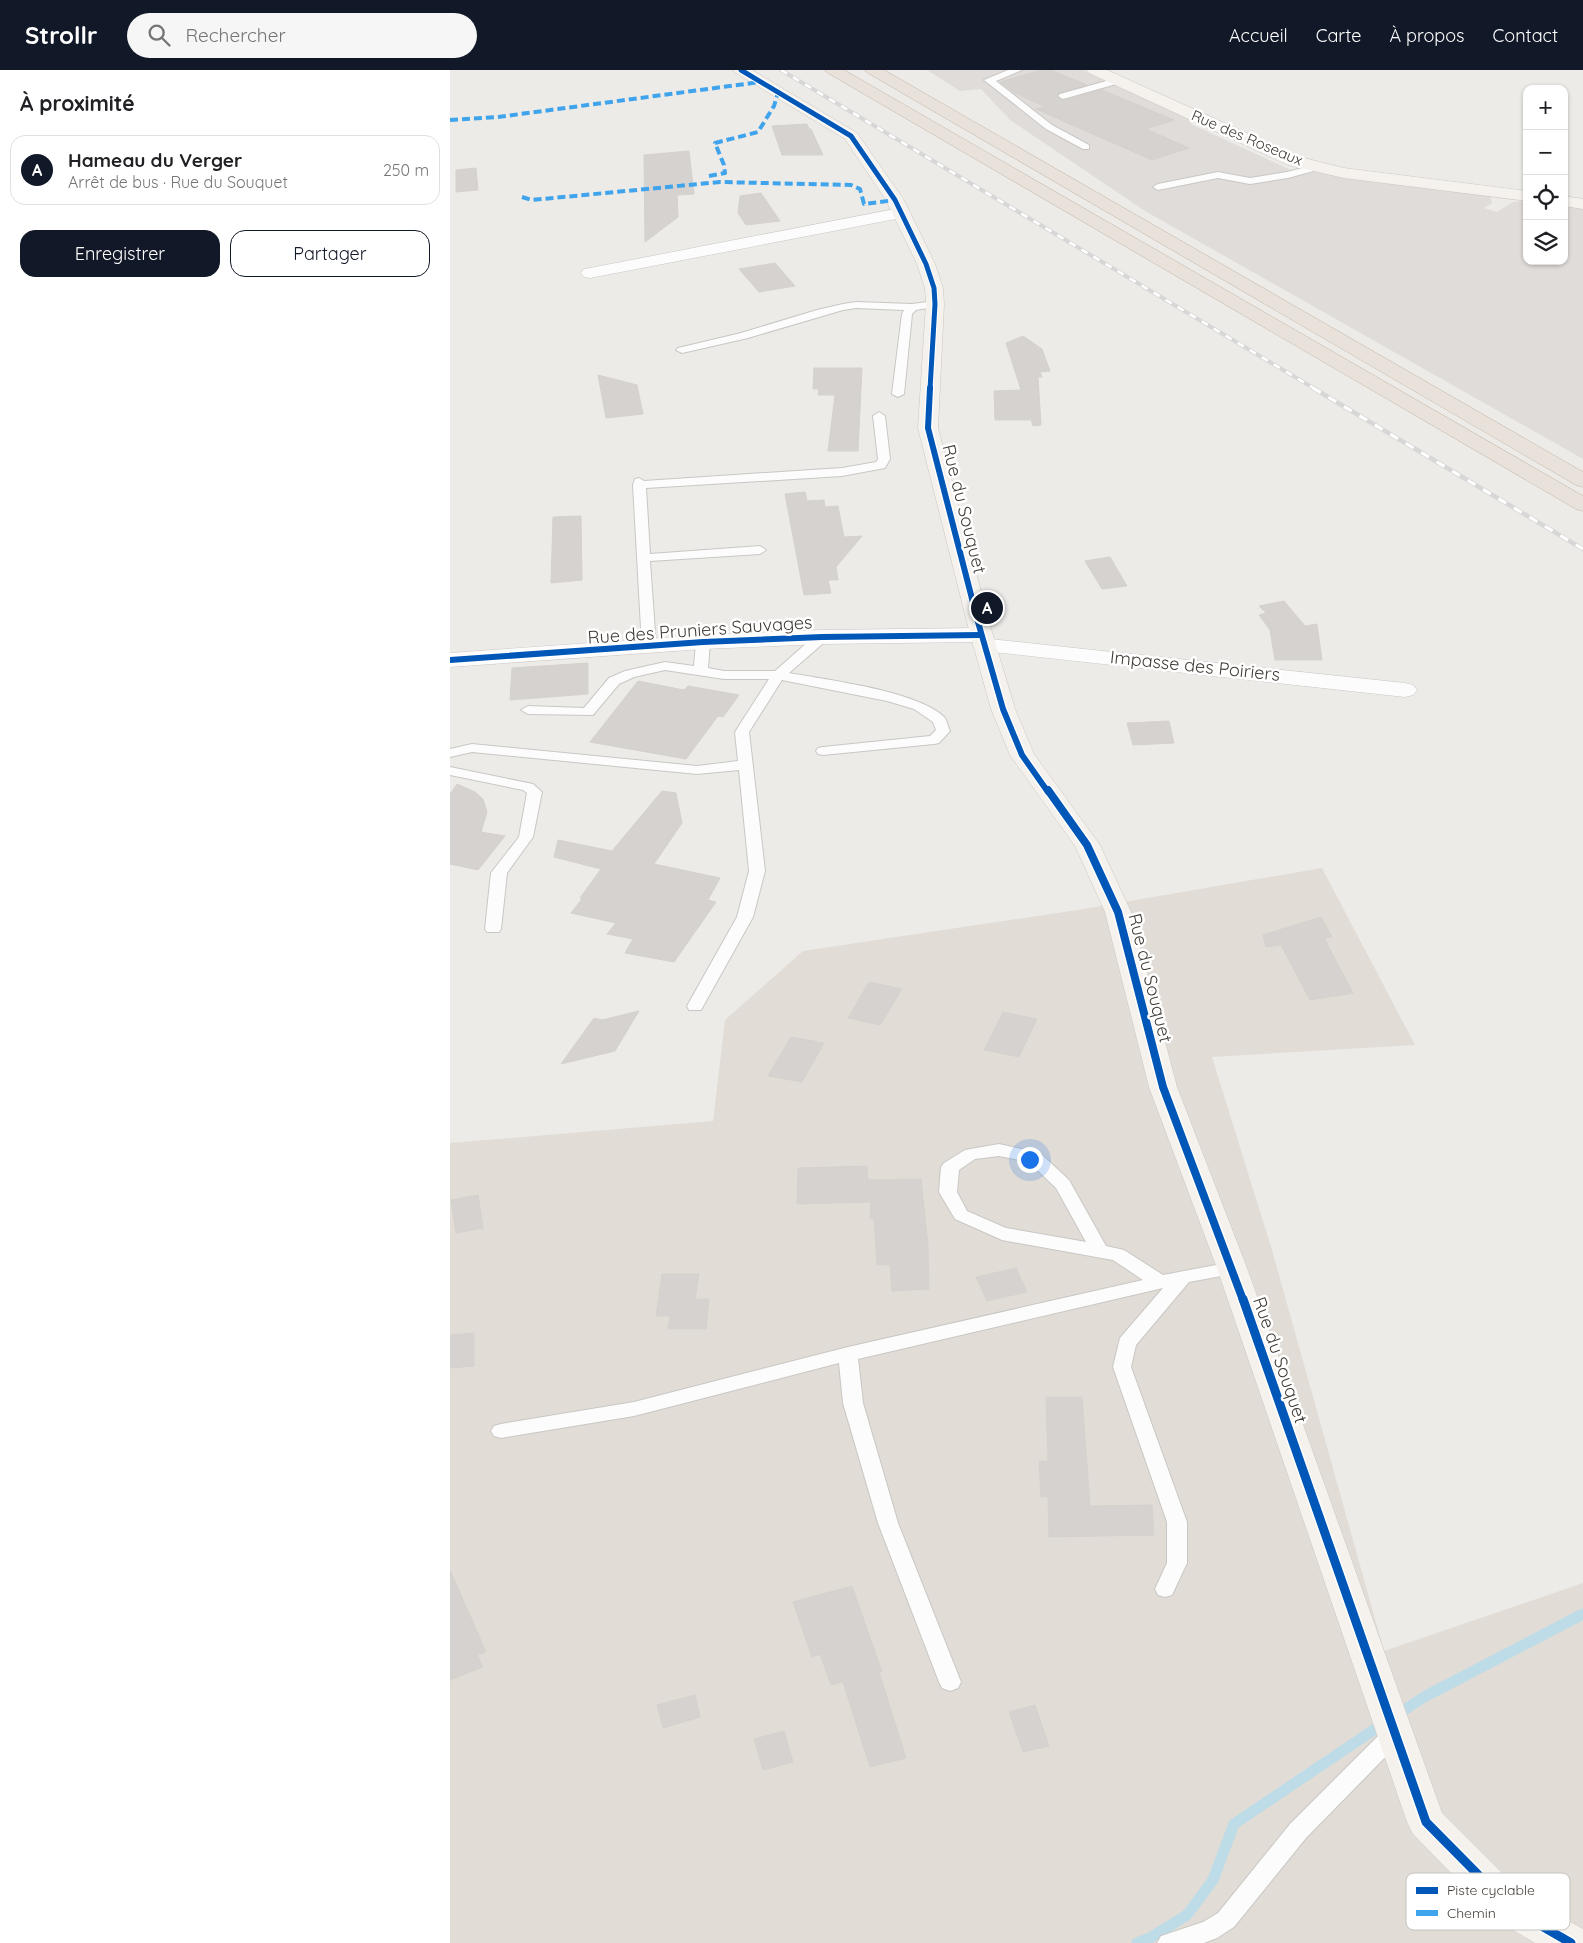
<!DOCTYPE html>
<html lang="fr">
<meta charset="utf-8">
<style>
:root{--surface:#fff;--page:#f6f6f6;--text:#202124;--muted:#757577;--line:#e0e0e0;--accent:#111827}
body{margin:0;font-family:Quicksand,sans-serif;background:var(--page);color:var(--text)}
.controls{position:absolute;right:15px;top:15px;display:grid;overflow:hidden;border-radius:10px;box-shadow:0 1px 4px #0004}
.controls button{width:45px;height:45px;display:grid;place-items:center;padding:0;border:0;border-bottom:1px solid var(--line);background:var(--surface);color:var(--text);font:25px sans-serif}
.you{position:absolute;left:579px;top:1089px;width:18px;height:18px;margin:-12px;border:4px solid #fff;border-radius:50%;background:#1a73e8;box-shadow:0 0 0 8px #1a73e833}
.badge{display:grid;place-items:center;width:32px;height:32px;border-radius:50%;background:var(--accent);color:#fff;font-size:16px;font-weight:700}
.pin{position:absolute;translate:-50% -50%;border:2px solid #fff;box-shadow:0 1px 5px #0006}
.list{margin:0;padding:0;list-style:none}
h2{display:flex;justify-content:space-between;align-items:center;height:65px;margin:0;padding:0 20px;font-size:21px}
h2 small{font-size:16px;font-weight:400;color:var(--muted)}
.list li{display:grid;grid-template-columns:32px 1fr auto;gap:15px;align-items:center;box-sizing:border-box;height:70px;margin:0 10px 10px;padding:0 10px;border:1px solid var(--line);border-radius:15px}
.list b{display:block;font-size:19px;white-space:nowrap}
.list p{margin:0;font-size:16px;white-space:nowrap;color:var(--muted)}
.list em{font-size:16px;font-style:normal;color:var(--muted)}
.actions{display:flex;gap:10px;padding:15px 20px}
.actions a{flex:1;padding:11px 0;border:1px solid var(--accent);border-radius:15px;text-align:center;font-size:18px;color:var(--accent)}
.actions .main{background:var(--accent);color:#fff}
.icon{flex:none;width:28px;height:28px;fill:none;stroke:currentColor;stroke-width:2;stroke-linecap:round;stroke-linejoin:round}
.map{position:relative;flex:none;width:1133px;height:1873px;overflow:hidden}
header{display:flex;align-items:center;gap:30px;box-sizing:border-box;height:70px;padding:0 25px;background:var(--accent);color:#fff}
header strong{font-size:24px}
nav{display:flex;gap:28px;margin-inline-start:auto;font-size:18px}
.search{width:350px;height:45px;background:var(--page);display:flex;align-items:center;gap:12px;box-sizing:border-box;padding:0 18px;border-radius:28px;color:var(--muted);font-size:19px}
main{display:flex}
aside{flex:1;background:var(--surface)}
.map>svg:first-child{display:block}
</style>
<header>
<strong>Strollr</strong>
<div class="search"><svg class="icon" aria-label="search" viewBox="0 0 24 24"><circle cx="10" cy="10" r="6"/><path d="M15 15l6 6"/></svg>Rechercher</div>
<nav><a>Accueil</a><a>Carte</a><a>À propos</a><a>Contact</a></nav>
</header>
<main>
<aside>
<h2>À proximité<small></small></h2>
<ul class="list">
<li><span class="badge">A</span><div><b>Hameau du Verger</b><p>Arrêt de bus · Rue du Souquet</p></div><em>250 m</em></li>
</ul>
<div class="actions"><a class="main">Enregistrer</a><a>Partager</a></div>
</aside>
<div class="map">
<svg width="1133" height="1873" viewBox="0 0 1133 1873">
<rect width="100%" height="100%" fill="#edebe8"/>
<path fill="#e1dcd6" d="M872,798L965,975L762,987L822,1180L934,1581L1133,1513V1873H0V1073L263,1051L275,950L353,881L634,839Z"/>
<path fill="#e0dcd9" d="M477,0H633L743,51L741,54L841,100L833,102L843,107L864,102L1029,123L1040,126L1042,133L1034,138L1047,142L1063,132L1077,131V191H1114V135L1133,138V389L695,141L560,50L531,19L510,21Z"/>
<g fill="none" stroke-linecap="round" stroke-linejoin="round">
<g stroke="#bddce7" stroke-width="11">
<path d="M945,1646L974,1627L1133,1544"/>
<path d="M687,1873L700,1868L737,1845L763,1810L784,1754L934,1653"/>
</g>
</g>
<g fill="#d5d2cf" stroke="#d5d2ce">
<path d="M591,0H601L637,15L609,23L606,26L612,31L652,20L724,50L696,59L739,78L702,90L586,39L595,37L565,23L550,12Z"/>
<path d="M357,54L359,59H361L373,85H332L322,56Z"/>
<path d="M239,81L244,124L227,125L228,147L195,172L194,85Z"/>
<path d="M26,98L28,120L6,122V100Z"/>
<path d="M311,123L330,151L296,155L288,143L290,126Z"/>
<path d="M325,193L345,216L309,222L289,199Z"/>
<path d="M573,266L592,279L600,301L590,302L592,307H588L591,355L583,356L579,343L580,350H545L544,321L571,320L556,273Z"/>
<path d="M364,298H412L408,381H378L385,325H368L369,319H363Z"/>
<path d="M148,305L187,315L193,344L156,348Z"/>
<path d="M355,422L357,431L374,430L375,437L388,436L394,467L412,466L386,497L388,510H378L381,523L354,525L335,424Z"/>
<path d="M131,446L132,510L101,513L103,447Z"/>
<path d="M660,487L677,516L652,519L635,491Z"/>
<path d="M834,531L855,556L867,554L872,590H825L820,560L809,545L816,543L809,536Z"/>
<path d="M138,593V624L60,630L62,598Z"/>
<path d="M188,611L234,620L238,616L289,625L273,647L268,646L236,689L140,672Z"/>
<path d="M719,651L724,673L683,675L677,653Z"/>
<path d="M7,714L25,722L33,729L37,742L31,762L55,766L28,800L0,794V724Z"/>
<path d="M212,721L226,723L232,753L204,794L270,808L258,830L266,832L224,892L175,883L183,869L157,864L166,853L121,843L132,829L130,828L151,799L104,787L108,770L162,781Z"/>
<path d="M871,847L882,867L874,868L903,923L860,930L831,875L816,877L813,865Z"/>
<path d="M419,912L452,919L430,955L398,948Z"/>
<path d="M189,941L165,981L111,994L144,948L152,950Z"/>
<path d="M553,942L587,949L569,987L534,980Z"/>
<path d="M341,967L374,973L352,1012L318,1006Z"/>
<path d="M417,1096L418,1110L471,1109L478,1176L479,1219L442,1221L440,1195H427L424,1148L420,1149L421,1132L347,1134L348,1098Z"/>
<path d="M28,1125L33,1158L6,1163L1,1130Z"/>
<path d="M566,1198L577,1222L537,1231L526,1207Z"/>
<path d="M212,1204H249L245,1229H259L256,1259H218L220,1246H206Z"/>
<path d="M24,1263V1296L0,1298V1265Z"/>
<path d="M596,1327H632L640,1436L702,1435L704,1465L599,1467L598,1427H591L589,1391H598Z"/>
<path d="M0,1500L36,1582L27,1585L33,1597L0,1610Z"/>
<path d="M402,1516L432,1602H429L456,1688L420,1697L393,1612L381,1615L370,1584L362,1587L343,1532Z"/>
<path d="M245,1625L250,1647L213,1658L207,1635Z"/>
<path d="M585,1635L599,1676L573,1682L559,1642Z"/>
<path d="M334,1661L343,1692L313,1700L304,1669Z"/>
</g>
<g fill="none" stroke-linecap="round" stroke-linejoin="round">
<defs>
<g id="lane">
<path d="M558,0H572L546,11L602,55L639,75V79H633L596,59L534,10Z"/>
<path d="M667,8L672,11L670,13L613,29L608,26L610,24Z"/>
<path d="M868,94L871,95V99L838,108L800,114L768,108L708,120L703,117L708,114L768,102L800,108L837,102Z"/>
<path d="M485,231L489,232L490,234L489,236L466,240L462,244L454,324L448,327L442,324L452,244L454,240L406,238L393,240L298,268L232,283L226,280L228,278L291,263L367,240L393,234L406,232L462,234Z"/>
<path d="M429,342L435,346L440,389L435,398L392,406L196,418L200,484L310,476L316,480L310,484L200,491L206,576L199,580L194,579L192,576L183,415L185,409L189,408L194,411L392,398L426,392L428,389L423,346Z"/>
<path d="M372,563L377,564L379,567L377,570L339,603C377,610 468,621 494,647C497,650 498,657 500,661L489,673L484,674L373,685L368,684L366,681L368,678L373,677L480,666L486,660L483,652L464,639L437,631L332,610L299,662L315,801L303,847L251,940H239L237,936L287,847L299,801L289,700L247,704L22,682L0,687V679L22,674L247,696L288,691L285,662L319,609H274L215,600L184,607L169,614L143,645L78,644L71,640L78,636L134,638L159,608L175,601L215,592L244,596L246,572L253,568L260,572L258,598L274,601H325L367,564Z"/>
<path d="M0,697L83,714L92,722L83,767L57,803L51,859L49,862H37L35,859L41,803L69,767L77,723L73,720L0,705Z"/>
<path d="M549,1074L590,1083L619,1110L656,1176L674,1180L713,1205L782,1192L788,1193L791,1198L788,1203L782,1204L739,1212L686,1275L681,1297L737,1452V1493L722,1525L715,1527L708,1525L705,1519L717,1493V1452L663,1297L670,1268L713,1218L408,1289L413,1333L448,1453L511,1612L508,1618L500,1621L492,1618L489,1612L428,1453L393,1333L389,1293L184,1346L51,1368L44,1366L41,1361L44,1356L51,1354L184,1332L398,1277L693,1210L663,1190L552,1170L505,1149L489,1122L491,1097L494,1093L515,1080ZM549,1086L579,1092L606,1118L636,1172L556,1158L517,1141L507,1122L509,1100L525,1089Z"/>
<path d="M945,1654L953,1657L956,1663L953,1669L856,1768L784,1857L767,1868L754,1873H707L711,1866L753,1852L768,1843L840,1754L937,1657Z"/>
</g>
<g id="street">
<path d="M450,138L456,139L459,143L456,147L140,208L134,207L131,203L134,199L140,198Z"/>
<path d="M531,558L539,560L542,565L540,569L955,613L963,615L967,620L963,625L955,627L553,583L526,581L523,576L525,572L372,574L253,579L0,597V583L253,565L372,560Z"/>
</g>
<g id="secondary">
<path d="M283,0H302L407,63L454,130L485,194L493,218L494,234L488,358L539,552L565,639L584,684L650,775L681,842L727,1017L797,1198L992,1743L1076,1827L1133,1859V1873H1085L1048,1851L963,1764L957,1752L767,1198L699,1017L655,842L625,776L560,685L541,639L517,552L468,358L476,234L475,218L467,194L436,130L395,69L286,3Z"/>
<path d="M636,0H657L850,87L894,98L1077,121V131L894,108L838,95L639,3Z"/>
<path d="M1114,126L1133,129V139L1114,136Z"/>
</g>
<g id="highway">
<path d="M375,0H394L1133,426V441L1126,439L378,3Z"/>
<path d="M415,0H434L1133,402V417L1126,415L418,3Z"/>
</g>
</defs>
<use href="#lane" stroke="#c9c7c4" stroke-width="2"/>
<use href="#street" stroke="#c9c7c4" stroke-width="1"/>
<use href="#secondary" stroke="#cbc7c0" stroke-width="1"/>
<use href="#highway" stroke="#c2b5a7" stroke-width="1"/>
<use href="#lane" fill="#fcfcfc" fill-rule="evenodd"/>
<use href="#street" fill="#fcfcfc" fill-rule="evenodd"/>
<use href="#secondary" fill="#f5f2ee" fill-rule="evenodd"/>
<use href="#highway" fill="#e8e2da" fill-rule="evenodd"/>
<defs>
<path id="rail-far1" d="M331,0L865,319"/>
<path id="rail" d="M863,318L1133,479"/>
</defs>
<use href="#rail-far1" stroke="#d8d7d7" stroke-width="4"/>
<use href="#rail" stroke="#d8d7d7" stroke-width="4.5"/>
<use href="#rail-far1" stroke="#fff" stroke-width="2.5" stroke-dasharray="7" stroke-linecap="butt"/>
<use href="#rail" stroke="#fff" stroke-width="3" stroke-dasharray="9" stroke-linecap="butt"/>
<g stroke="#3fa4eb" stroke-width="4" stroke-dasharray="8 4" stroke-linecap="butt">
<path d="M0,50L48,47L310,12"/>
<path d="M259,106L275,103L274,95L265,73L308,62L324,36L328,23"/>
<path d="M72,127L82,130L270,112L401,115L410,119L414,134L445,130"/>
</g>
<defs>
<path id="cycleway-far3" d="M291,0L401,66L445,130L476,194L484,218L485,234L480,319"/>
<g id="cycleway-far2">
<path d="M480,318L478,358L528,552L553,639L572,685L598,722"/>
<path d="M0,590L253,572L372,567L531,565"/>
</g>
<path id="cycleway-far1" d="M598,720L637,775L668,842L713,1017L793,1230"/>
<path id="cycleway" d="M793,1229L976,1752L1062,1839L1121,1873"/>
</defs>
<use href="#cycleway-far3" stroke="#fff" stroke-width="7"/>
<use href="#cycleway-far2" stroke="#fff" stroke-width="9"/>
<use href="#cycleway-far1" stroke="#fff" stroke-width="11"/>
<use href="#cycleway" stroke="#fff" stroke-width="12"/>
<use href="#cycleway-far3" stroke="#0057b8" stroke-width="5"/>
<use href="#cycleway-far2" stroke="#0057b8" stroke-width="6"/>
<use href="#cycleway-far1" stroke="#0057b8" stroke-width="8"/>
<use href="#cycleway" stroke="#0057b8" stroke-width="9"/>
</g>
<g text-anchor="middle" stroke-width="5" stroke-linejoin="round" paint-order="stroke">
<g font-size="15" fill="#423b35" stroke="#fff">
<text transform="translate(797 68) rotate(23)" y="5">Rue des Roseaux</text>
</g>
<g font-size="18" fill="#423b35" stroke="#fff">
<text transform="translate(514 439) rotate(76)" y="6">Rue du Souquet</text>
<text transform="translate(250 560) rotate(-4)" y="6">Rue des Pruniers Sauvages</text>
<text transform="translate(745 596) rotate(6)" y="6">Impasse des Poiriers</text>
<text transform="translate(700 908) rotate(76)" y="6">Rue du Souquet</text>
<text transform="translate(830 1290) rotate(71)" y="6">Rue du Souquet</text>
</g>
</g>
<rect x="956" y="1803" width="164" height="57" rx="8" fill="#fff" stroke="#c6c4c2" stroke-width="1"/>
<rect x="966" y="1817" width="22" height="7" fill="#0057b8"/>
<rect x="966" y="1840" width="22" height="6" fill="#3fa4eb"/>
<g font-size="14" fill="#423b35">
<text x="997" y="1825">Piste cyclable</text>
<text x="997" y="1848">Chemin</text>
</g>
</svg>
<div class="controls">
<button>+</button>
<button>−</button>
<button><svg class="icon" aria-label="locate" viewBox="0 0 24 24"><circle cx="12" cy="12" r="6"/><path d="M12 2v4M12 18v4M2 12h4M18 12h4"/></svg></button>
<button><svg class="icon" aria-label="layers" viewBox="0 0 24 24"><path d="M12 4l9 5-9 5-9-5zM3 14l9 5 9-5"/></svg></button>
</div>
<div class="you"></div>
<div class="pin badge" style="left:537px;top:538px">A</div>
</div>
</main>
